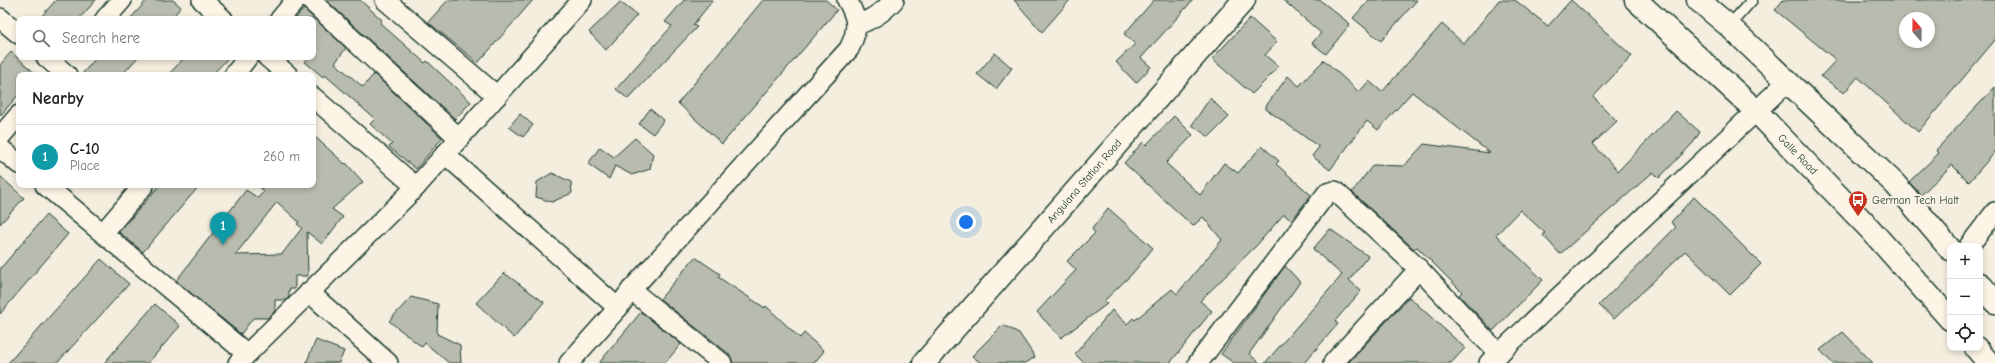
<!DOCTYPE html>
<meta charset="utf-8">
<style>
:root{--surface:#fff;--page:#f6f6f6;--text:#222;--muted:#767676;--line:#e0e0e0;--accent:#c8321e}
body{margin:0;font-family:"Comic Neue",sans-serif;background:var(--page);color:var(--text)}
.controls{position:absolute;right:12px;bottom:12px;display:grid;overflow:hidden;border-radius:8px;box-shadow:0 2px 6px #0003}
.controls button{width:36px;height:36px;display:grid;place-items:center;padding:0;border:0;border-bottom:1px solid var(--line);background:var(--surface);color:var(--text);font:20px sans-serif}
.compass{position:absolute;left:1899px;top:12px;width:36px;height:36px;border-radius:50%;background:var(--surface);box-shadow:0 2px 6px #0003;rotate:340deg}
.you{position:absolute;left:966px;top:222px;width:14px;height:14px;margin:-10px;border:3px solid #fff;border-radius:50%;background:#1a73e8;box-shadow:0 0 0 6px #1a73e833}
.badge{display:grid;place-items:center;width:26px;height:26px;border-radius:50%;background:var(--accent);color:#fff;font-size:13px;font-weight:700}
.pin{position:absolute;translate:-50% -33px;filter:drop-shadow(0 1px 2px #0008)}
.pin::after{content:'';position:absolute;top:21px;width:14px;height:12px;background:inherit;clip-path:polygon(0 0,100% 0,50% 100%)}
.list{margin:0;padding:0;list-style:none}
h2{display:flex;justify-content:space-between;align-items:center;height:52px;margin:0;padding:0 16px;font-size:17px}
h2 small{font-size:13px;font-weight:400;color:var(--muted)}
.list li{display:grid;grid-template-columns:26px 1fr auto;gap:12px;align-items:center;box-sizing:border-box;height:64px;padding:0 16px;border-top:1px solid var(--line)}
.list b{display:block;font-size:15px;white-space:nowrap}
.list p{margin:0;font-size:13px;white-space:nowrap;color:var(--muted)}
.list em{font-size:13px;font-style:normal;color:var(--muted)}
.icon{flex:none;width:22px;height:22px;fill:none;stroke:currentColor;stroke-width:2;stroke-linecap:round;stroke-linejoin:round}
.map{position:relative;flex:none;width:1995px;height:363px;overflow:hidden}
.search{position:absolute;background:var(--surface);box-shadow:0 2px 6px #0003;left:16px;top:16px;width:300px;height:44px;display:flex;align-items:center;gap:10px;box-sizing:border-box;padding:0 14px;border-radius:8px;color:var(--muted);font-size:15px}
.panel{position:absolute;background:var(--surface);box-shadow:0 2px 6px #0003;left:16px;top:72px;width:300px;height:116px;border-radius:8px}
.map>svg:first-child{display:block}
</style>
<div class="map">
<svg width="1995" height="363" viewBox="0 0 1995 363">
<rect width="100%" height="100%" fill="#f3eede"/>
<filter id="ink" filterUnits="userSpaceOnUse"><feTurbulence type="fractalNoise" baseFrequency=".025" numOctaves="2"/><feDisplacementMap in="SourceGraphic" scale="8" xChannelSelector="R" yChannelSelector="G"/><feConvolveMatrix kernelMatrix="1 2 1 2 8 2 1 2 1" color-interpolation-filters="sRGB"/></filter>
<g filter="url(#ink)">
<g fill="#b8bcae" stroke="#1f3d34" fill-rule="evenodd">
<path d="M56,0H96L79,19H39Z"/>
<path d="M147,0H173L181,7L171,19H130Z"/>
<path d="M326,0H360L382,20L380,23L425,63L427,61L471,102L455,119Z"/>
<path d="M448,0H533L478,63L428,22Z"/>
<path d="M684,0H713L693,25L697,27L628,99L616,89L672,26L665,22Z"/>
<path d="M763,0H826L837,10L722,144L678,103Z"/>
<path d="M1014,0H1070L1042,32Z"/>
<path d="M1154,0H1193L1141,58L1151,67L1136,83L1116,62L1135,44L1124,34Z"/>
<path d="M1283,0H1320L1350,24L1326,54L1312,43L1321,33Z"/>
<path d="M1369,0H1417L1381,41L1353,18Z"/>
<path d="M1499,0H1515L1548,26L1571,0L1632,56L1593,97L1617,121L1593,144L1618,171L1676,111L1700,132L1693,143L1659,178L1653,172L1560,254L1543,235L1545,233L1520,210L1496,235L1543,280L1493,331L1459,295L1462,292L1417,247L1414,249L1352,192L1373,165L1404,166L1424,144L1490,153L1412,92L1378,130L1367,121L1330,170L1312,156L1319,147L1266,109V106L1288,76L1299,86L1324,60L1359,92L1369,81L1382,92L1442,24L1464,44Z"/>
<path d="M1783,0H1995V40L1918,132L1858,77L1844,93L1821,76L1836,60L1775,10ZM1905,18H1929V42H1905Z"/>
<path d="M620,2L637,15L606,50L589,32Z"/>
<path d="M304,9L346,48L335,63L363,87L374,74L442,138L416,169L389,147L392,144L370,124L375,119L325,75L323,77L305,62L309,57H313V19H295Z"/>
<path d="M1250,18L1277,42L1265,55L1279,67L1252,94L1212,59Z"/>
<path d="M11,52L37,75H19V94L0,116V65Z"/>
<path d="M995,53L1012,68L996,89L977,74Z"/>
<path d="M97,57H138L122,75H81Z"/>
<path d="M185,57H229L212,75H168Z"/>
<path d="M1995,87V152L1969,182L1952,165L1921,195L1909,182L1939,153L1936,150Z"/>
<path d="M1210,98L1229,117L1209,137L1192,125Z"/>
<path d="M650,109L664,120L653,134L639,124Z"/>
<path d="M520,114L533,125L523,137L509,127Z"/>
<path d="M1174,116L1193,135L1166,163L1200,195L1224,163L1238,173L1262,146L1279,161L1276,164L1311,195L1291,221L1284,214L1256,246L1200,301L1212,311L1170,363H1084L1075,354L1112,310L1127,324L1133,318L1135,320L1172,289L1177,294L1222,240L1203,217L1193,226L1124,163L1143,142L1146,145Z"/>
<path d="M313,135L345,164L346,163L363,182L332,209L343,217L322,244L307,232L308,276H295V289H289V297L286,300H275V311L268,318H253L241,334L176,281L246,190L258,198L264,191L257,185H313ZM277,202L299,222L297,224L302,228L282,254L235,255Z"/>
<path d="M635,138L653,154L650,169L632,175L615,166L609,179L588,164L600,147L614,157Z"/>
<path d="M552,173L571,182L572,193L552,202L536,197L537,182Z"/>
<path d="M0,176L24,198L0,224Z"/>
<path d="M160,185H200L143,252L119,232Z"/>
<path d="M1694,197L1761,264L1730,295L1685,251L1614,319L1599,305L1676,227L1671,222Z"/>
<path d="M1108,208L1153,248L1132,274L1104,301L1107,304L1061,338L1037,312L1076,270L1067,261L1095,233L1092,229Z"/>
<path d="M46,215L68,234L0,314V269Z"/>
<path d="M1330,229L1368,256L1349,280L1361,291L1335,321L1338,324L1304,363H1265L1342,275L1313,249Z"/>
<path d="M695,257L720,274L718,277L765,308L766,306L800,338L804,333L824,351L814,363H733L729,354L660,299Z"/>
<path d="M101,259L129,284L57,363H8Z"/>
<path d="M1285,266L1300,282L1249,354L1260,363H1234L1221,354Z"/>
<path d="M504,273L544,302L514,338L476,303Z"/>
<path d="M411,297L438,304L437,334L460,345L461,363H449L425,343L422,347L389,321Z"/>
<path d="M1409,297L1465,348L1451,363H1348Z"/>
<path d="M155,304L180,326L148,363H104Z"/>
<path d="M641,312L681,344L665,363H599Z"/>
<path d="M1003,325L1019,333L1035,357L1026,363H981L972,356Z"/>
<path d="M1843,332L1873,363H1832L1820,350Z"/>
<path d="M316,340L344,351L339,363H306Z"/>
</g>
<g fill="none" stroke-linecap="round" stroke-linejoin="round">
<defs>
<path id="service" d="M1729,26L1752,0"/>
<g id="minor">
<path d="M202,0L223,19"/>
<path d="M310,0L459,138"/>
<path d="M385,0L497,96"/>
<path d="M0,18L19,34"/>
<path d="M105,19L122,0"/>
<path d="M280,19L296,0"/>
<path d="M856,25C872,20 883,13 894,0"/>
<path d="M46,57L67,75"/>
<path d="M267,57L288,75"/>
<path d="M234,75L248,57"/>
<path d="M313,97L416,187"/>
<path d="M0,137L19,115"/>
<path d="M0,148L19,164"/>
<path d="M445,154L618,308"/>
<path d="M45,185L246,353"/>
<path d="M103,233L144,185"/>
<path d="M1969,246L1995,212"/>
<path d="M631,290L722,363"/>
<path d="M309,292L388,363"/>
<path d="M238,363L416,187L582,0"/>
<path d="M569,363L618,308L631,290L849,49C859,29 858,19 847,0"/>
<path d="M1198,363L1327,193L1335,191L1419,269L1499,354"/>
<path d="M1333,363L1419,269"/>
<path d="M1489,363L1787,82"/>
</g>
<path id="tertiary" d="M924,363L1244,0"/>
<g id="trunk">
<path d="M1636,0L1755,110L1870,229L1950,319"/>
<path d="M1698,0L1729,26L1895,184L1950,249"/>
<path d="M1980,284L1995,302"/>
<path d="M1976,348L1989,363"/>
</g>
</defs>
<use href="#service" stroke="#1f3d34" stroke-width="13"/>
<use href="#minor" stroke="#1f3d34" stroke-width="22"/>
<use href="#tertiary" stroke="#1f3d34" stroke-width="25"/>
<use href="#trunk" stroke="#1f3d34" stroke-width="25"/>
<use href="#service" stroke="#fcf5e5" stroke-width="10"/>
<use href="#minor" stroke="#fcf5e5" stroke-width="19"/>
<use href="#tertiary" stroke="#fcf5e5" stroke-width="22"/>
<use href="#trunk" stroke="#fcf5e5" stroke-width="22"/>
</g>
</g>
<defs>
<symbol id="bus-pin" viewBox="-11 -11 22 30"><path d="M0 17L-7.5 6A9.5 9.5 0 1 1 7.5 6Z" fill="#c8321e" stroke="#fcf5e5"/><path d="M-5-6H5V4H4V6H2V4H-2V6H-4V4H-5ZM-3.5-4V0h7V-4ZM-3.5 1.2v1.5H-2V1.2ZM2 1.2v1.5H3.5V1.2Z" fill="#fff"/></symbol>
</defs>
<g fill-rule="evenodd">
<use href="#bus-pin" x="1847" y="189" width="22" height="30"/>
</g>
<g text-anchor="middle" stroke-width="3.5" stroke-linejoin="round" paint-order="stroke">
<g font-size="11" fill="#1f3d34" stroke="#fcf5e5">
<text transform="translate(1798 154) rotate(46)" y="4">Galle Road</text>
<text transform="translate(1084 181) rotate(-49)" y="4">Angulana Station Road</text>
</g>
<g font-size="11" fill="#1f3d34" stroke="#fcf5e5" text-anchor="start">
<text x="1872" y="204">German Tech Halt</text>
</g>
</g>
</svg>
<div class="controls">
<button>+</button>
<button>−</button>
<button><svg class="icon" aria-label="locate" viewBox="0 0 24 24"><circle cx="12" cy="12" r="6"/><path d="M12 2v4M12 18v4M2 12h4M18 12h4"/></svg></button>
</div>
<svg class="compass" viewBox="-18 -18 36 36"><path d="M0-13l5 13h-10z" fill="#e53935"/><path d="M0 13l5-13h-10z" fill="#767676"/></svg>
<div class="you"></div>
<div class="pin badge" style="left:223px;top:245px;background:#0f9aa8">1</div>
<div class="search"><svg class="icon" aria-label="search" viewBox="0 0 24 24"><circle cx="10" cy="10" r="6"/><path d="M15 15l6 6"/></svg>Search here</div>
<section class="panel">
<h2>Nearby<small></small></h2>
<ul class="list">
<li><span class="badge" style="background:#0f9aa8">1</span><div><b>C-10</b><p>Place</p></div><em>260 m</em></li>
</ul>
</section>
</div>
